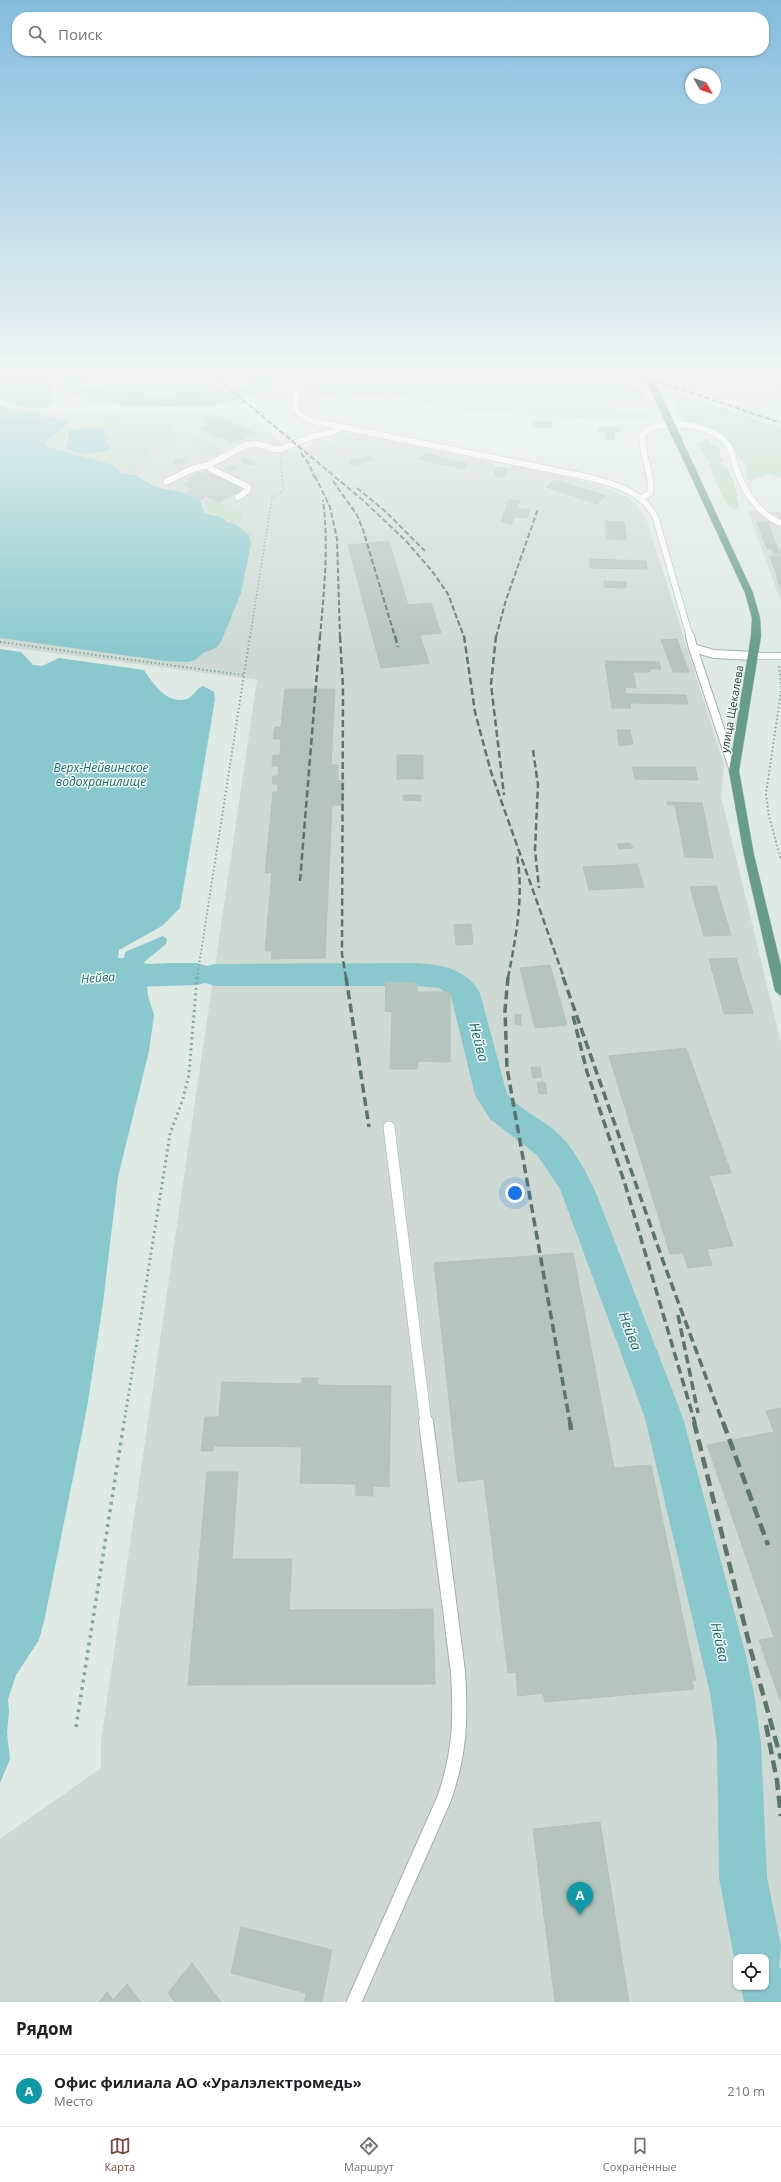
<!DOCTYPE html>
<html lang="ru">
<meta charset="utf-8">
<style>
:root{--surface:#fff;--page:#f2f2f2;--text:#202124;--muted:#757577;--line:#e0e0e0;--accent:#7b463d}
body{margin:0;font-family:"Open Sans",sans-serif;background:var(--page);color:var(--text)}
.controls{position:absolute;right:12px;bottom:12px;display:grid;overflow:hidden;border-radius:8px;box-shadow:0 1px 3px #0004}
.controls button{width:36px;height:36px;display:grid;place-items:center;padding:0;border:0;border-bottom:1px solid var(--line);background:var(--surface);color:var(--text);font:20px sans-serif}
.compass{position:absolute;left:685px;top:68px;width:36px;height:36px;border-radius:50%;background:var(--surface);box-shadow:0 1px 3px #0004;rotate:130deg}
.you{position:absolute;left:515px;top:1193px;width:14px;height:14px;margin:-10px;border:3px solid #fff;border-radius:50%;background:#1a73e8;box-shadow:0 0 0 6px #1a73e833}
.badge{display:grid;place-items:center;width:26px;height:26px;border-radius:50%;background:var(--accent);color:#fff;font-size:13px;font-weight:700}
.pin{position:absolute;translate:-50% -33px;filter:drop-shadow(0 1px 2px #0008)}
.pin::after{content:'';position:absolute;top:21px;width:14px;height:12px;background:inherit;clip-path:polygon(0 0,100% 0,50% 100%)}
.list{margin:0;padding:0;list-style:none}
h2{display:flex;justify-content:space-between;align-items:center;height:52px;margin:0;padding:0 16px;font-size:17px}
h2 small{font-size:13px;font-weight:400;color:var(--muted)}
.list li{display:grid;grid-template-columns:26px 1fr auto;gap:12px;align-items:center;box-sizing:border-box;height:72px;padding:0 16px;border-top:1px solid var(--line)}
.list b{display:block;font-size:15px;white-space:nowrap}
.list p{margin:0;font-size:13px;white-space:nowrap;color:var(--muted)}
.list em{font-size:13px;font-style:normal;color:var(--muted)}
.icon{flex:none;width:22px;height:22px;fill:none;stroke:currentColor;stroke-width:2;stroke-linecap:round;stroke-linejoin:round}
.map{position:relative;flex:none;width:781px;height:2002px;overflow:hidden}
.search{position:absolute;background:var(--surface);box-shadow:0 1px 3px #0004;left:12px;right:12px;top:12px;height:44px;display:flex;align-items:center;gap:10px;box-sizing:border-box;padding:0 14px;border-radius:16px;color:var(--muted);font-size:15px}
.sheet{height:124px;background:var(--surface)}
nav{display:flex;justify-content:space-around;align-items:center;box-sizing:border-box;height:56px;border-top:1px solid var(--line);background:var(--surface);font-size:11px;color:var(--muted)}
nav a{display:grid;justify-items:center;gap:2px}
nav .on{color:var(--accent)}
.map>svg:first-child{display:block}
</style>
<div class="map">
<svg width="781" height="2002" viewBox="0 0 781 2002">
<rect width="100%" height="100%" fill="#dfeae4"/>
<g fill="#ced9d3" fill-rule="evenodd">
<path d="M0,403L40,411H188L242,407L289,451L329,442L347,433H357L494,463L496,467L507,468L513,465L600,485L625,496L634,502L646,518L724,765L721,796L781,1043V2002H0V1839L101,1768V1741L257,680L0,646ZM736,1957H766V1987H736Z"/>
<path d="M748,511L781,512V602Z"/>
</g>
<g fill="#b9dabf">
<path d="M72,374H199L225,392C215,400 95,396 84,388C79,385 74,380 72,374Z"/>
<path d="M313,374H600C618,380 635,379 644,397L641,402L608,400L607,405L611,409L644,411L649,414L648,417L640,421L623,420C564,417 505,415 447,408C429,407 413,397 394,395C367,393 333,405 308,389V386L324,381L310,379Z"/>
<path d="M669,390L781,429V478L770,474L752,481L747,479L746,464L739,458L730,443L681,419Z"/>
<path d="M134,414H150L156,417L154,421L165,414L174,417L173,430L179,438L172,443L157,442L150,444L149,457L137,465L138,471L127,470L118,465L73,453C87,454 103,458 114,449L109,442L112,434L105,427H85Z"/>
<path d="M65,427H70L72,430L68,429L64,431L67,434L64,445L66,451L49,446L48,443Z"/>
<path d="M195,434L212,444L220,453C208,464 201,454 189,449L190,447L202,446V443L194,439Z"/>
<path d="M704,439H711L709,442L720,450V456L724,460L720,463L728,469L734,482L739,507L736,509C731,508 729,506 726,502C714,483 712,461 697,444Z"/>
<path d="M205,499L216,503L223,501L222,506L242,514V519L231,522C220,511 207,517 204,500Z"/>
</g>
<g fill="#89c8cd">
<path d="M0,374H47L54,394L52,397L54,401C45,416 13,404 0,400Z"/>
<path d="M0,406L66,421L68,423L45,443L48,447L114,465L121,474L136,475L155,487L186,493L200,500L204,512C211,517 218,514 225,519L226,522L234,523L249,535L251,544L241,593L221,642L216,648L203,653L195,660L188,662L166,661L0,638Z"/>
<path d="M96,427L105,429L104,433L109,434L107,442L112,449C103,455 73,456 66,448L69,435L66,430Z"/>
<path d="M0,649L21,652L33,665L42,666L59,658L144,670C153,684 169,707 189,698C195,694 196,689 203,686L214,692L215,699L180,908L162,926L119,950L118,958H124L125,952L163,936L167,939L166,944L143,963L172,967L168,984L147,985L148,996L154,1015L149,1051L118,1177L103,1303L87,1408L45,1617L39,1640L16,1675L8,1699L9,1712L7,1733L10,1759L0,1783Z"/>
</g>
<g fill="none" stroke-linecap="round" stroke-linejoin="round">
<g fill="#89c8cd" fill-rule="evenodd">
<path d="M59,374H76L84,386L94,390L155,395L230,391L248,384L262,374H281C271,389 251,397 234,401C204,408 98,410 73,394C66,390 62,381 59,374Z"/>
<path d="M170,963H197L207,966L215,964L418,963C443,965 467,969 480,993L507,1094C520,1109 538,1117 553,1129C573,1145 585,1170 596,1193L683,1418L746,1656L754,1693L761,1743L767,1878L781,1945L779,1968H781V2002H744L741,1987H766V1957H736V1961L734,1957L719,1878L717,1743L710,1693L645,1418L560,1189L537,1155L490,1119L475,1095L451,996L439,988L418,986H215L205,983L197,985L130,987L120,984L115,976L120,968L130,965Z"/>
</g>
</g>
<g fill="#b5c4bd" stroke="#b2c3ba">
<path d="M216,416L256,433L233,443L202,430V428L210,424L205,421Z"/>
<path d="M533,421L552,422V428L532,427Z"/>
<path d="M599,427L619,428V432L614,431L615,440L605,439V432H599Z"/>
<path d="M425,453L468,464L463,469L419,459Z"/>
<path d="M369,455L375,459L355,466L349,461Z"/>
<path d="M244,457L256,464L251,466L239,460Z"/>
<path d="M176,459H183L186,462L175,464L173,462Z"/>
<path d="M233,465L237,469L228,471L225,468Z"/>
<path d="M496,467L507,468L505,477L494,476Z"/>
<path d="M210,470L244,486L238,489L241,491L218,502L206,496L200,500L186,493L193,489L183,485L190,481L187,479L200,472L203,474Z"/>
<path d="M555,480L606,496L597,504L546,487Z"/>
<path d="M509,499L520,501L517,508L530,510L527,518L514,517L512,524L501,522Z"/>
<path d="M605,521L624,522L627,540L607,539Z"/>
<path d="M757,522H768L778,549H767Z"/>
<path d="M389,541L408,605L431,603L441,633L420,635L429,663L381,668L348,545Z"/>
<path d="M772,550H781V554H774Z"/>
<path d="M770,556H781V589Z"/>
<path d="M590,559L646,561L647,569L590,568Z"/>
<path d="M604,581L626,582V588L604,587Z"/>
<path d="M677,639L689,672H673L661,640Z"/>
<path d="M605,661L659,662L661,669H649L650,672H633L636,688L625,687L626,694L686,695L688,704L630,703L631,708H612Z"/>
<path d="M285,689H335L331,765H338V781H344L343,805H332L325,958L271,959L272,951H265L272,872L265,873L273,792H278V784H272L273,776H278L279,766H272L273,755H280L281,739H273L275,727H281Z"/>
<path d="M617,730H630L633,744L619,746Z"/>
<rect x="397" y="755" width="26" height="24"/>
<path d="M632,767H695L698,780L635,779Z"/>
<path d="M403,795H421V801L403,800Z"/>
<path d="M667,802L702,803L713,858L685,857L675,805H668Z"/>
<path d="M630,843L633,848L619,849L617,844Z"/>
<path d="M637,864L644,887L589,890L583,867Z"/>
<path d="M716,886L731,935L704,936L690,887Z"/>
<path d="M471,924L473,944L456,945L454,925Z"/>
<path d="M736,958L753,1013L724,1014L709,959Z"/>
<path d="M550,965L567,1025L535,1028L520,968Z"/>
<path d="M386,982L417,983V992H450V1062L418,1061L417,1069H390L392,1012L385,1011Z"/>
<path d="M515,1014L521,1015V1025L515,1024Z"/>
<path d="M686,1048L731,1173L709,1176L733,1246L707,1249L712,1265L688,1268L683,1253L670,1254L609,1056Z"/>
<path d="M531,1067H540L542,1077L533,1078Z"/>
<path d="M545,1082L547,1094H539L537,1083Z"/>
<path d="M573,1253L614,1468L651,1465L696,1680L692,1681L694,1689L545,1702L543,1693L518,1696L516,1672L508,1673L484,1479L458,1482L434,1263Z"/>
<path d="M302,1378H318V1385L391,1386L389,1487L373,1486V1496L356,1495V1484L300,1483L302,1447L214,1446L213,1451H201L205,1417H219L222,1382L302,1384Z"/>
<path d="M781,1408V1703L759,1640L774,1637L707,1445L774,1432L766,1411Z"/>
<path d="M207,1472H238L232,1559H292L289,1610L433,1609L435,1684L188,1685Z"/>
<path d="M600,1822L629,2002H555L533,1829Z"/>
<path d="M241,1927L332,1950L322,2002H304L306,1993L231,1973Z"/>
<path d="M192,1963L221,2002H175L168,1993Z"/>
<path d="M127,1984L141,2002H99L107,1992L113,2000Z"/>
</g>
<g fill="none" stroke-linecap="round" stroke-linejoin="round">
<defs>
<g id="lane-far3">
<path d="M300,374L297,382L295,409L301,415L313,421L587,477C614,484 640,490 655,516L690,637"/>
<path d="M208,465L211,469L248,487L247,491L238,497"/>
<path d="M166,482L192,469L208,465L246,445L257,444L274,449H282L310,437L333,432L342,427"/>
<path d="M642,498L650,493C653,473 641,455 642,435C650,426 661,425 673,425C692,424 716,429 728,445C733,451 733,459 735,465C743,489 757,514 781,523"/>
</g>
<g id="lane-far2">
<path d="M690,636L693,648L714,654L754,656"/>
<path d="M693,648L734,771"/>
</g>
<path id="lane-far1" d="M389,1127L426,1423"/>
<path id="lane" d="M354,2002L444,1799C460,1753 461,1720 458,1672L426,1422"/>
<path id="street" d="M781,653V659H754L749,656L754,653Z"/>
<path id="primary" d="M676,440L683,442L753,593L760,618L761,636L739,771L754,855L781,966V996L775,991L744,855L729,771L751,636L752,618L745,593L675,442Z"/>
</defs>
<use href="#lane-far3" stroke="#a2b1aa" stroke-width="7"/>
<use href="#lane-far2" stroke="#a2b1aa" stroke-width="10"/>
<use href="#lane-far1" stroke="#a2b1aa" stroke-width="12"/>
<use href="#lane" stroke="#a2b1aa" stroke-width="16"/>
<use href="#street" stroke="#a2b1aa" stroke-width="1"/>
<use href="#primary" stroke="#bcc4c1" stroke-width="1"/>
<g stroke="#81ac9b" stroke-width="1.5" stroke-dasharray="1.5 2" stroke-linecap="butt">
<path d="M56,374C65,391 77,400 96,404L208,405L259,401L284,404"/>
<path d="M779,374L781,375"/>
<path d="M250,637L272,498L283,491L281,459"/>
</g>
<g stroke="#81ac9b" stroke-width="2" stroke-dasharray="1.5 2.5" stroke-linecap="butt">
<path d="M0,642L243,675"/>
<path d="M779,666L781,687"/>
<path d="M781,691L766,794L769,816L781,860"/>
<path d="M197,978L250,636"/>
</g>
<path stroke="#81ac9b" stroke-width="3" stroke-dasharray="2 3.5" stroke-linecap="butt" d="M124,1423L170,1134L183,1099L189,1074L197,977"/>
<path stroke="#81ac9b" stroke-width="3.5" stroke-dasharray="3 4.5" stroke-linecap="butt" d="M76,1727L124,1422"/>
<use href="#lane-far3" stroke="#fff" stroke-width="6"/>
<use href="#lane-far2" stroke="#fff" stroke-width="8"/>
<use href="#lane-far1" stroke="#fff" stroke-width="11"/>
<use href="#lane" stroke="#fff" stroke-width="14"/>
<use href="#street" fill="#fff" fill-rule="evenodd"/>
<use href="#primary" fill="#669d8a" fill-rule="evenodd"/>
<g stroke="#5b756c" stroke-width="2" stroke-dasharray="5.5 2.5" stroke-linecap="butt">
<path d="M212,374L365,502L406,541L432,571L448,594L464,637"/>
<path d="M636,374L781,423"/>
<path d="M301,453L309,464L316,481"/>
<path d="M315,476L330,507L337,539L340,637"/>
<path d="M333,481L357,515L363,530L395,637"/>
<path d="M357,488L385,511L425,551"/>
<path d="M320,637C324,591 329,546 323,500"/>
<path d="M496,637L506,600L538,509"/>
</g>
<g stroke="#5b756c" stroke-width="2.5" stroke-dasharray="7 3.5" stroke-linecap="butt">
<path d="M340,636L343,688L342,954L346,978"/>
<path d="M395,636L398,647"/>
<path d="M464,636L475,712L491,772L564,978"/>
<path d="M496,636L491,684L504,795"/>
<path d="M533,750L538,785L535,850L539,888"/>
<path d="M300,881L320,636"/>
<path d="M508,978C516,936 524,897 517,855"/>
</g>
<g stroke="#5b756c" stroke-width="3.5" stroke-dasharray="9 4.5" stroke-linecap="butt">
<path d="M346,977L369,1127"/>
<path d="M508,977L505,1010L507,1068L570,1423"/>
<path d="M563,977L663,1261L723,1423"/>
<path d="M573,1016L587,1072L625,1184L695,1423"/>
<path d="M678,1315L698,1413"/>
</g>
<g stroke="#5b756c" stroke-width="4.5" stroke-dasharray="12 6" stroke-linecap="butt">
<path d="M570,1422L571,1430"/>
<path d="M694,1422L751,1651L781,1759"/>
<path d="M723,1422L768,1545"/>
<path d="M766,1725L777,1781L781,1816"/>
</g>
<defs>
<path id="primary-bridge" d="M647,374L679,442"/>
</defs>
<use href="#primary-bridge" stroke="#bcc4c1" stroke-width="8" stroke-linecap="butt"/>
<use href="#primary-bridge" stroke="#669d8a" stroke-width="8"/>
</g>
<linearGradient id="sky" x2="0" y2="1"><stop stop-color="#82bcdd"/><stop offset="0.57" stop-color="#f1f6f3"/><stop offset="1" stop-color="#f1f6f3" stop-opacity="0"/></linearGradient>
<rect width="781" height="655" fill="url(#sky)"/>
<g text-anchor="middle" stroke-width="3" stroke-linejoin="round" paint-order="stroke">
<g font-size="11" fill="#213930" stroke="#eff7f2">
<text transform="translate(732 709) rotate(-80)" y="4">улица Щекалева</text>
</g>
<g font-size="12" font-style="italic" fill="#1f6a71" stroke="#eff7f2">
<text x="101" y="772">Верх-Нейвинское<tspan x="101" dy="14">водохранилище</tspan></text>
<text transform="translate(98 978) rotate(-4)" y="4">Нейва</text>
</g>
<g font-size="14" font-style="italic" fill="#1f6a71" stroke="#eff7f2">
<text transform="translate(479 1042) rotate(75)" y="5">Нейва</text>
<text transform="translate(630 1331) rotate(69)" y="5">Нейва</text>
<text transform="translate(720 1642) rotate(77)" y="5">Нейва</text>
</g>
</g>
</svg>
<div class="controls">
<button><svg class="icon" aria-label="locate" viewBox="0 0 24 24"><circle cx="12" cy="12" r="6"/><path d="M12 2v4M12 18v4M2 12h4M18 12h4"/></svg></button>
</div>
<svg class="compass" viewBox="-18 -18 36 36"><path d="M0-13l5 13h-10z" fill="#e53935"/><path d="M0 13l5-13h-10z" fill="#757577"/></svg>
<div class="you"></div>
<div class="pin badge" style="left:580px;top:1915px;background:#0f9aa8">A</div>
<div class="search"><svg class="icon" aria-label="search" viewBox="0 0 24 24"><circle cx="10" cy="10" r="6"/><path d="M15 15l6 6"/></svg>Поиск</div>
</div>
<section class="sheet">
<h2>Рядом<small></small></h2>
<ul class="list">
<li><span class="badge" style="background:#0f9aa8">A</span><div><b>Офис филиала АО «Уралэлектромедь»</b><p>Место</p></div><em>210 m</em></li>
</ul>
</section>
<nav>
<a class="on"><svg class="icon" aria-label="map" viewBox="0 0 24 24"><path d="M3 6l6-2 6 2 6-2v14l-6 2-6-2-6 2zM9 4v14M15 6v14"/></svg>Карта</a>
<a><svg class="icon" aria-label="directions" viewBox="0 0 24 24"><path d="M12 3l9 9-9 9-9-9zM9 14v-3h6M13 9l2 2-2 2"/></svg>Маршрут</a>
<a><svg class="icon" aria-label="saved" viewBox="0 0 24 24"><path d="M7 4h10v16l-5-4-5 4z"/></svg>Сохранённые</a>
</nav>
